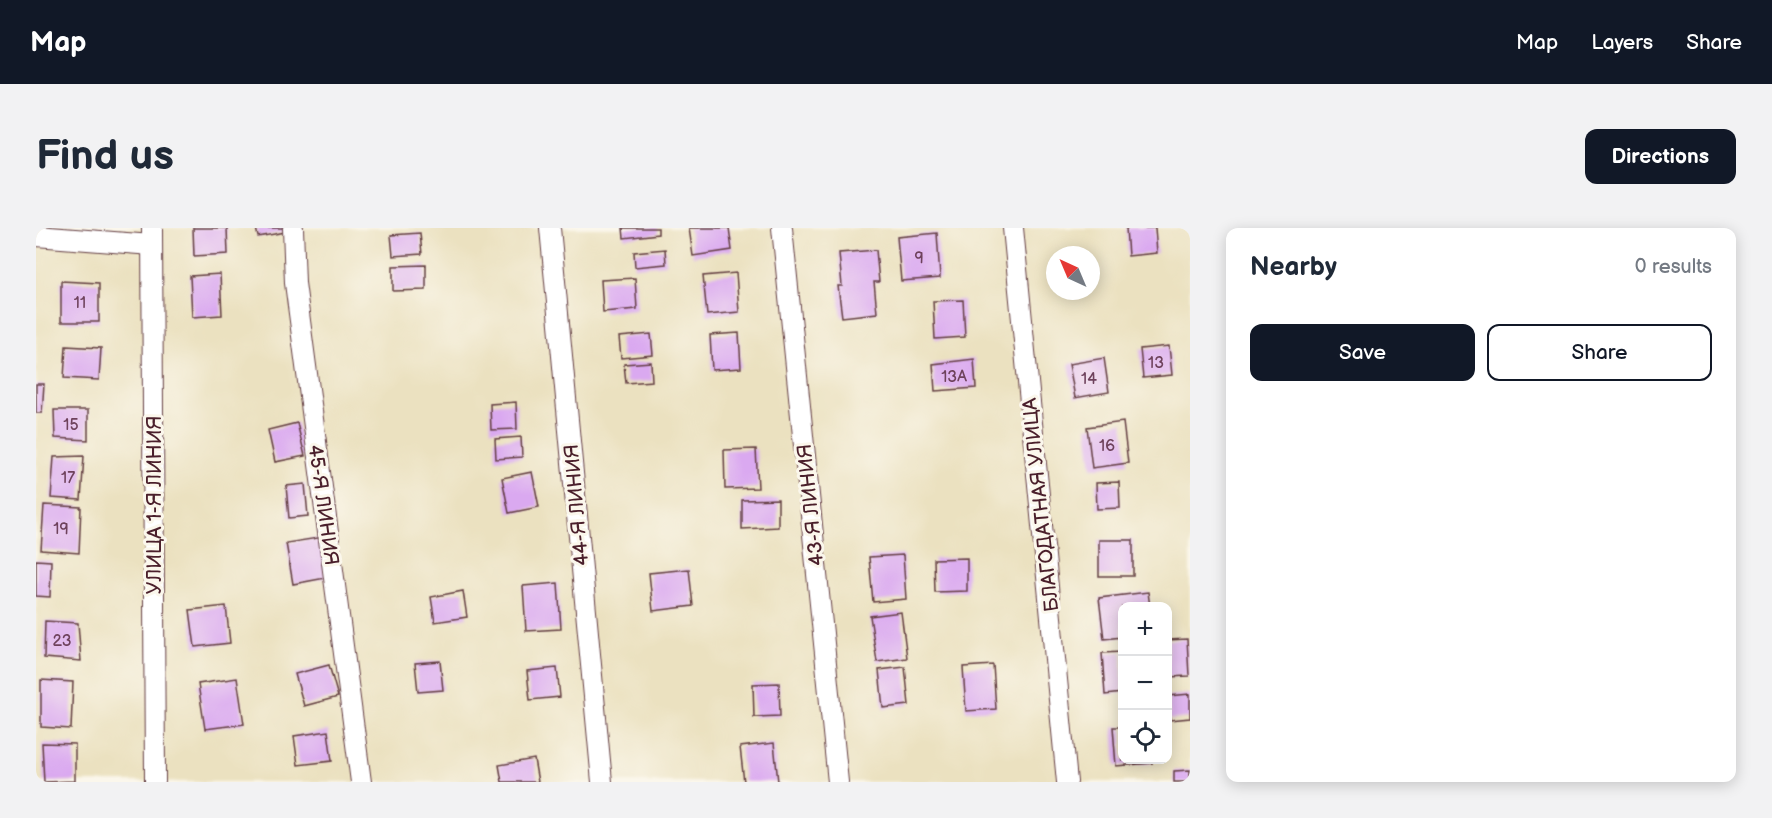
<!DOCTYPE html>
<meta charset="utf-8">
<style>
:root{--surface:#fff;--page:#f2f2f3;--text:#1f2937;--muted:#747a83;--line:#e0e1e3;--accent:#111827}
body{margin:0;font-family:"Balsamiq Sans",sans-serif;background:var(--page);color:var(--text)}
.controls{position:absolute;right:18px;bottom:18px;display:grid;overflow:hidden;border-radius:12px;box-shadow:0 3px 15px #0003}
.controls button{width:54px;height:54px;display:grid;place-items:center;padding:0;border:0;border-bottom:2px solid var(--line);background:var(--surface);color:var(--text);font:30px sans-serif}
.compass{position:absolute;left:1010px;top:18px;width:54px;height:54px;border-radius:50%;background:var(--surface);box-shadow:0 3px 15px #0003;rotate:316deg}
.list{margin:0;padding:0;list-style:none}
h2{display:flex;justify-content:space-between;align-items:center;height:78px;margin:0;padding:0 24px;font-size:26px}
h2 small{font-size:20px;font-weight:400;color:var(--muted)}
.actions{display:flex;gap:12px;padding:18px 24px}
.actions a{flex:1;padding:14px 0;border:2px solid var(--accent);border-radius:12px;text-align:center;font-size:21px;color:var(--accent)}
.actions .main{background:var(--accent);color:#fff}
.icon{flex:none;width:33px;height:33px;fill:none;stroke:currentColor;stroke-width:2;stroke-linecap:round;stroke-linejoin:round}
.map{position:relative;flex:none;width:1154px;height:554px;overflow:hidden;border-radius:12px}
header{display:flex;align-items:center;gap:36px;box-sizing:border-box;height:84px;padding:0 30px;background:var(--accent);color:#fff}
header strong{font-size:28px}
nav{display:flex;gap:33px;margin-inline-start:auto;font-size:21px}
.intro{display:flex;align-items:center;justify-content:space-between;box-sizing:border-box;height:144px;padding:0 36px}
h1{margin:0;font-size:42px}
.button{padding:15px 27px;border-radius:12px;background:var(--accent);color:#fff;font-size:21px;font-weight:700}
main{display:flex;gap:36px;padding:0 36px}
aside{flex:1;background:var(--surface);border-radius:12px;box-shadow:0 3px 15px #0003}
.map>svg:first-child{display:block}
</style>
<header>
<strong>Map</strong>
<nav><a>Map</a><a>Layers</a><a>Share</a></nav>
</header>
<div class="intro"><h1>Find us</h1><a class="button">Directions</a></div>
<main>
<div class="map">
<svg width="1154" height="554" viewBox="0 0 1154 554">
<rect width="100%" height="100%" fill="#fbf7ec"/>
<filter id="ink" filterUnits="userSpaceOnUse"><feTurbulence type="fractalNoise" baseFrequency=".0167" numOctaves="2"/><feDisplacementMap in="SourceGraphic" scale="12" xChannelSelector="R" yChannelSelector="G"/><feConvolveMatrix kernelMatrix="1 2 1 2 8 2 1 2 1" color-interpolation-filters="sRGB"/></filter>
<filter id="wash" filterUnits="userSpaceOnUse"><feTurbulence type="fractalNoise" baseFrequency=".008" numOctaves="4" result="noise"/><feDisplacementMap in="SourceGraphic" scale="24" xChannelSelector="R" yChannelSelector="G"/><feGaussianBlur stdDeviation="1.35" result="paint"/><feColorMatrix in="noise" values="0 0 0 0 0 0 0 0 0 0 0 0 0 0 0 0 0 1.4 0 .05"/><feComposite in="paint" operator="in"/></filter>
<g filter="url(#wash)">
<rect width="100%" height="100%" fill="#ebe1c0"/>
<g id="blocks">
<g fill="#daa9f0">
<path d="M157,0H191L192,26L158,28Z"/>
<path d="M220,0H255V3L222,9Z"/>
<path d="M587,0H622V6L588,10Z"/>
<path d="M653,0H693L696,22L657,28Z"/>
<path d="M1090,0H1119L1121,25L1092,28Z"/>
<path d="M384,5L386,26L357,28L355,7Z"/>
<path d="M901,5L904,50L865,53L861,9Z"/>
<path d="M629,21L630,36L599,39L598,24Z"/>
<path d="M840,22L843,54H838L841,85L806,89L802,58H806L803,25Z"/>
<path d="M390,37V62L357,63V38Z"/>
<path d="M700,45L703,84L671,87L667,48Z"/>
<path d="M184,46L186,87L156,89L154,48Z"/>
<path d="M599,50L601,81L567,84L565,52Z"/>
<path d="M25,53L63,55V94H25Z"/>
<path d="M927,72L929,109L899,111L897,73Z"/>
<path d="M703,105L705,140L676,142L674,107Z"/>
<path d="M615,106L617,127L585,130L583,109Z"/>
<path d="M30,118L65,120L63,152L28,150Z"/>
<path d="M1133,118L1136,147L1107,150L1104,121Z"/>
<path d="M1068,130L1073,164L1039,170L1033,136Z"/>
<path d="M938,131L940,160L899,163L897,136Z"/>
<path d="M615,134L616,153L590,155L588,136Z"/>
<path d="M0,156H8L6,185H0Z"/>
<path d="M480,174L481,201L455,202L454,176Z"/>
<path d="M18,182H52V212L19,210Z"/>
<path d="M1087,194L1092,235L1056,240L1051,199Z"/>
<path d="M261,195L269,228L239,234L232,202Z"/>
<path d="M485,209L486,229L460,231L459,211Z"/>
<path d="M720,221L722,260L689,261L688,222Z"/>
<path d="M48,228L45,272L15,270L18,229Z"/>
<path d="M496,244L503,279L473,285L466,250Z"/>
<path d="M1083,254L1084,280L1061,281L1060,255Z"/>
<path d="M269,256L272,288L253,290L250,258Z"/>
<path d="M742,271V299L706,301V272Z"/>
<path d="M8,277L45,279L43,325L5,322Z"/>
<path d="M288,309L295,349L257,356L250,315Z"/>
<rect x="1063" y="312" width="34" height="36"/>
<path d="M867,327L870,371L837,374L833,329Z"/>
<path d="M931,330V363L899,364L898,331Z"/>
<path d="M0,332L15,333L14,369L0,368Z"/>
<path d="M653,341L657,378L617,383L613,345Z"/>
<path d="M522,355L525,401L490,403L487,358Z"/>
<path d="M427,363L431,389L399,394L395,369Z"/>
<path d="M1112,364L1114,379H1086V409L1068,411L1063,370Z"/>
<path d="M190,378L194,415L159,419L154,382Z"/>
<path d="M865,384L871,430L841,434L834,388Z"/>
<path d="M9,393L42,395L45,433L8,430Z"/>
<path d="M1151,411L1153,448L1132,449V412Z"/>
<path d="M1086,424V465L1069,467L1066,425Z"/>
<path d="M404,433L407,462L382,464L379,435Z"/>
<path d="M293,437L302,469L268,478L259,446Z"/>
<path d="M957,437L960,481L930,483L927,439Z"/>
<path d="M869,439L873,477L847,480L843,442Z"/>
<path d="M521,440L524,469L494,472L491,443Z"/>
<path d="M201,450L208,496L169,501L162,456Z"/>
<path d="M5,452L37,454L35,501L5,499Z"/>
<path d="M743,455L744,488L718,489L717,456Z"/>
<path d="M1154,466V490L1134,492L1132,468Z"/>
<path d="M1077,499H1086V532H1115L1116,535L1080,538Z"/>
<path d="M292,503L296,533L262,537L258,508Z"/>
<path d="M6,515L39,516V553L8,554Z"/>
<path d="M738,515L742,554H708L704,519Z"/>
<path d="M498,531L502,554H466L463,537Z"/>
<path d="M1154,542V554H1138V543Z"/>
</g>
</g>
</g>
<g filter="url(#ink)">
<use href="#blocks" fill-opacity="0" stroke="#623c41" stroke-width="1.5"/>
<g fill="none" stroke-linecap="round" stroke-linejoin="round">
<defs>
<g id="street">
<path d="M116,0L119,554"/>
<path d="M257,0L259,55L325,554"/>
<path d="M514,0L566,554"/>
<path d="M746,0L802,554"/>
<path d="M977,0L1031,554"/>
<path d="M0,8L116,17"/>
</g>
</defs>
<use href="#street" stroke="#623c41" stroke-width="22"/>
<use href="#street" stroke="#fff" stroke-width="20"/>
</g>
</g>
<g text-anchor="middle" stroke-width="6" stroke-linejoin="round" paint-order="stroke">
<g font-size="16" fill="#6e425c">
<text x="883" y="35">9</text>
<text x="44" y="80">11</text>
<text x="1120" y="140">13</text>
<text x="918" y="154">13А</text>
<text x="1053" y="156">14</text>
<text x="35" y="202">15</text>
<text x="1071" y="223">16</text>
<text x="32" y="255">17</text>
<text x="25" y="306">19</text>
<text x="26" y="418">23</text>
</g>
<g font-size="20" fill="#4a1f2b" stroke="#fbf7ec">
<text transform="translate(118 277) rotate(-90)" y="7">УЛИЦА 1-Я ЛИНИЯ</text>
<text transform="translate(288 277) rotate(82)" y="7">45-Я ЛИНИЯ</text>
<text transform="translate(540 277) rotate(-95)" y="7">44-Я ЛИНИЯ</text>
<text transform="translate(774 277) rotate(-96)" y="7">43-Я ЛИНИЯ</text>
<text transform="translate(1004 277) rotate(-96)" y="7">БЛАГОДАТНАЯ УЛИЦА</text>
</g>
</g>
</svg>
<div class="controls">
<button>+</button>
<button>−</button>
<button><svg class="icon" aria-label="locate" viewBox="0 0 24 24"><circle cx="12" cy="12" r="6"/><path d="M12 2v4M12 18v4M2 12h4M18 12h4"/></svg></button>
</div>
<svg class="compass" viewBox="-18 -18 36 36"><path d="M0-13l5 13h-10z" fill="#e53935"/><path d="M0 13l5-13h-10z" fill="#747a83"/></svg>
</div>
<aside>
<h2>Nearby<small>0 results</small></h2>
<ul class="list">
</ul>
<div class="actions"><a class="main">Save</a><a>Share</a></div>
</aside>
</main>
